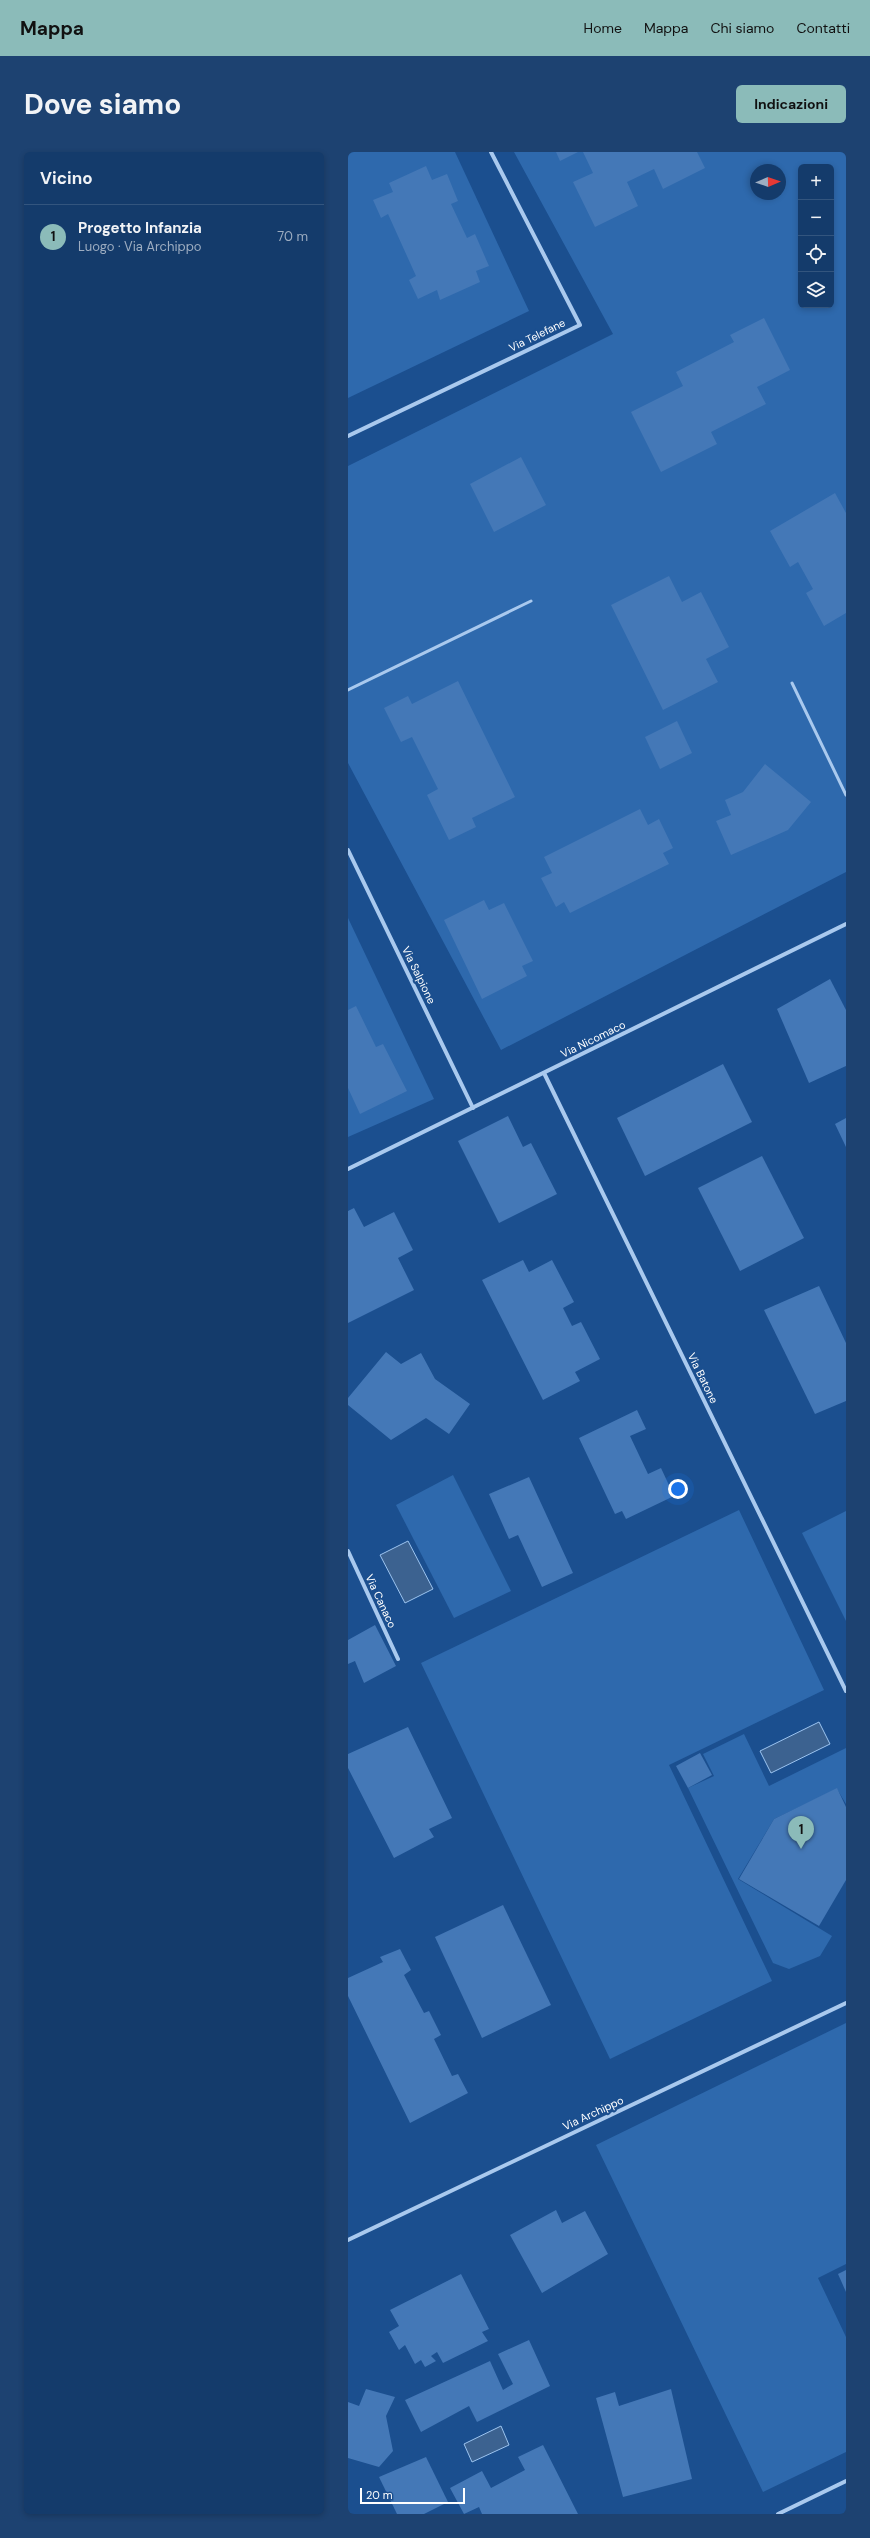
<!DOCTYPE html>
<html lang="it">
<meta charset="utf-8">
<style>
:root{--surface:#143b6b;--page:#1d4271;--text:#f1f3f6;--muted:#9dadc1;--line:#33557e;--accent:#8bbbb9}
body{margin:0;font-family:"DM Sans",sans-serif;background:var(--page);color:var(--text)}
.controls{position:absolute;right:12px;top:12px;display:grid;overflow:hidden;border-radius:6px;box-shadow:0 2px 6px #0003}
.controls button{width:36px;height:36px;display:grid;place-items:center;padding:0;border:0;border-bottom:1px solid var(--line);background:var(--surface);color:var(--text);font:20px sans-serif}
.compass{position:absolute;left:402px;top:12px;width:36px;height:36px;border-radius:50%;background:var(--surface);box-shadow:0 2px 6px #0003;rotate:88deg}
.scale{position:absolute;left:12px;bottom:10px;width:105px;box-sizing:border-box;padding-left:4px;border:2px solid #fff;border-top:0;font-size:11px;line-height:14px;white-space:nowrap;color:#fff;-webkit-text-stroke:3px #1b4f8f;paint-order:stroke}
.you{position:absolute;left:330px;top:1337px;width:14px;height:14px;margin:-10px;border:3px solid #fff;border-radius:50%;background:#1a73e8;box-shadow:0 0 0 6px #1a73e833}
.badge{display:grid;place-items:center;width:26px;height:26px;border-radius:50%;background:var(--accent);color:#111;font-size:13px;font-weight:700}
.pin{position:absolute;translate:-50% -33px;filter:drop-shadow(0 1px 2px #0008)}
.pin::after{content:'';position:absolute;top:21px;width:14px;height:12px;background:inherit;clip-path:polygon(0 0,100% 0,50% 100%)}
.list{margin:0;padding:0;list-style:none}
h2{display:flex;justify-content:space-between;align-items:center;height:52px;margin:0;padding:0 16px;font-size:17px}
h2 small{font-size:13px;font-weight:400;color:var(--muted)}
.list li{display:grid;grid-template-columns:26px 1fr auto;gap:12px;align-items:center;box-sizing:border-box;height:64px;padding:0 16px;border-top:1px solid var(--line)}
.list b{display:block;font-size:15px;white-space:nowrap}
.list p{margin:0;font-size:13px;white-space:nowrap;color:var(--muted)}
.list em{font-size:13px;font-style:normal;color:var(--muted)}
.icon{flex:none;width:22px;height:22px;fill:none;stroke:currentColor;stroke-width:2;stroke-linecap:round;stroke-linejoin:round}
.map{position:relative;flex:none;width:498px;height:2362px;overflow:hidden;border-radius:6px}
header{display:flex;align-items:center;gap:24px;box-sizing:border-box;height:56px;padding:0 20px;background:var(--accent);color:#111}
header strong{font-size:19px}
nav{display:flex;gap:22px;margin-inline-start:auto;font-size:14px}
.intro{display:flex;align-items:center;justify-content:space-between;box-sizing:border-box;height:96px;padding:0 24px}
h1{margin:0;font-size:28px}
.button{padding:10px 18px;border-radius:6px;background:var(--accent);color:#111;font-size:14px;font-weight:700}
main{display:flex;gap:24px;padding:0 24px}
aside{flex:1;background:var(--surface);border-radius:6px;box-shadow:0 2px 6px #0003}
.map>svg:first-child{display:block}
</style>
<header>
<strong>Mappa</strong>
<nav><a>Home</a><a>Mappa</a><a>Chi siamo</a><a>Contatti</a></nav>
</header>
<div class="intro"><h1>Dove siamo</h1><a class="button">Indicazioni</a></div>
<main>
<aside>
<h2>Vicino<small></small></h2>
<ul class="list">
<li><span class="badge">1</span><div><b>Progetto Infanzia</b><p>Luogo · Via Archippo</p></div><em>70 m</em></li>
</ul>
</aside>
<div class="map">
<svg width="498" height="2362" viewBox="0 0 498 2362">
<rect width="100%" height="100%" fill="#1b4f8f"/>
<g fill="#2e69ad" fill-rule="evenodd">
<path d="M0,0H107L181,159L0,246Z"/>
<path d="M166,0H498V720L153,898L0,611V314L265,182ZM453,15H483V153H453ZM408,18H432V42H408Z"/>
<path d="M0,766L86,947L0,985Z"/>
<path d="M105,1323L163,1439L106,1466L48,1353Z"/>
<path d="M391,1358L476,1538L321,1613L424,1829L262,1907L73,1511Z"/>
<path d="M498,1359V1469L454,1381Z"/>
<path d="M396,1582L421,1634L498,1596V1652L489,1637L426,1667L390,1727L484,1784L472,1804L441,1817L425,1811L340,1636L366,1624L355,1602Z"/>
<path d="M498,1871V2112L470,2126L498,2185V2300L415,2340L248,1993Z"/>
</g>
<g fill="#3c6290" stroke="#9cc4f0">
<path d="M60,1389L85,1437L57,1451L32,1403Z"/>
<path d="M471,1570L482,1592L423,1621L412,1599Z"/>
<path d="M153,2274L161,2293L124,2310L116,2292Z"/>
</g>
<g fill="#4478b7">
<path d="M208,0H230L212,9Z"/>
<path d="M235,0H349L357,16L315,37L306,17L279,30L290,54L247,75L225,30L245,21Z"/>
<path d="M78,14L84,28L99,22L110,49L103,52L119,86L127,82L141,114L128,119L132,130L92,148L89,138L70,147L61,128L68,124L40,62L33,66L25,48L45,40L41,31Z"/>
<path d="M416,166L442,218L409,235L418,252L363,280L369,292L313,320L283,260L335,234L328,220L386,190L382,183Z"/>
<path d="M173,305L198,353L146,380L122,332Z"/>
<path d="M487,341L498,361V461L476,474L458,441L465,437L450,410L442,415L422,379Z"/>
<path d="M321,424L334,450L353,440L381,495L358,507L370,530L315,558L263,453Z"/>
<path d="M110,529L167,645L124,666L128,675L101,688L79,643L90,637L64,585L53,590L36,556L60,544L64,552Z"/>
<path d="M329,569L344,601L312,617L297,585Z"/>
<path d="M417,612L463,650L440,678L383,703L368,669L383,663L377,648L395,640Z"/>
<path d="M292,657L300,673L311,667L325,696L315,701L321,712L222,761L216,750L208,755L193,726L204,721L196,705Z"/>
<path d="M136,748L141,758L156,751L185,809L174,814L179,824L134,847L96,768Z"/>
<path d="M482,827L498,858V914L461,931L429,857Z"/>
<path d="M8,854L28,895L35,892L59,939L12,962L0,936V858Z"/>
<path d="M375,912L404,970L297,1024L269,966Z"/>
<path d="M160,964L175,995L183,991L209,1042L151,1071L110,989Z"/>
<path d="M498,966V995L487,972Z"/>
<path d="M414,1004L456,1086L392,1119L350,1036Z"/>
<path d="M6,1056L16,1075L46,1060L65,1098L50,1106L66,1138L0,1171V1059Z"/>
<path d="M175,1108L181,1120L204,1108L226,1150L215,1156L224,1174L233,1170L252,1207L227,1220L232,1229L195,1248L134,1128Z"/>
<path d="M471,1134L498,1191V1249L467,1262L416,1158Z"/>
<path d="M38,1200L53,1212L73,1201L87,1227L122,1252L101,1282L78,1266L43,1288L0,1253V1246Z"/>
<path d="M289,1258L298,1277L282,1284L300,1322L313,1316L326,1344L278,1367L274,1359L267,1362L231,1286Z"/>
<path d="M181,1325L225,1421L194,1435L170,1383L161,1387L141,1342Z"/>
<path d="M27,1473L48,1514L16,1531L7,1509L0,1512V1488Z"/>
<path d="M60,1575L104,1666L81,1677L86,1685L46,1706L0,1616V1602Z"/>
<path d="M352,1601L364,1623L340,1636L328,1614Z"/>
<path d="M489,1636L498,1655V1728L471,1774L391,1727L426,1667Z"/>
<path d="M155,1753L203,1853L134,1886L87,1785Z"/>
<path d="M52,1797L63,1818L56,1823L76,1861L81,1859L93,1883L86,1887L104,1924L110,1922L120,1941L62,1971L0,1844V1826L35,1810L32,1805Z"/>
<path d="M208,2058L214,2071L237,2059L260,2102L194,2141L162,2083Z"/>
<path d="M498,2118V2140L490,2122Z"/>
<path d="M113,2122L141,2177L134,2180L140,2189L95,2211L89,2200L83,2204L88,2209L77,2215L73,2208L67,2212L57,2193L51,2198L41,2180L51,2174L42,2158Z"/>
<path d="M181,2188L202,2234L129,2270L121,2254L73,2280L57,2248L142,2209L155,2238L165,2232L150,2202Z"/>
<path d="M18,2237L47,2245L38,2264L45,2299L31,2315L0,2306V2250L11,2254Z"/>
<path d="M323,2237L344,2327L275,2345L248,2246L267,2240L271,2254Z"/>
<path d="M195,2293L230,2362H134L131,2355L116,2362L102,2336L134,2319L143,2336L177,2318L170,2305Z"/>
<path d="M78,2305L100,2350L76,2362H49L31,2325Z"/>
</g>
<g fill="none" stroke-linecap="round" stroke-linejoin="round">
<g stroke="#a9c9ee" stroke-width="3">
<path d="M444,531L498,643"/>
<path d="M0,538L183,449"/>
</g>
<g stroke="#a9c9ee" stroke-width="4">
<path d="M0,284L232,173L143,0"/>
<path d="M0,698L125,956"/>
<path d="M196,921L498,1539"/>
<path d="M0,1017L498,772"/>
<path d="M0,1399L50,1507"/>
<path d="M0,2088L498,1851"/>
<path d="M430,2362L498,2329"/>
</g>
</g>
<g text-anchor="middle" stroke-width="4" stroke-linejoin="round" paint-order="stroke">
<g font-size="11" fill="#fff" stroke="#1b4f8f">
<text transform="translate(189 183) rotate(-26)" y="4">Via Telefane</text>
<text transform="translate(71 823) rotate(64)" y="4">Via Salpione</text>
<text transform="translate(245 887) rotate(-26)" y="4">Via Nicomaco</text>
<text transform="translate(355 1226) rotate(64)" y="4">Via Batone</text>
<text transform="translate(33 1449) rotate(65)" y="4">Via Canaco</text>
<text transform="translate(245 1961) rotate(-25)" y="4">Via Archippo</text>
</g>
</g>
</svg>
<div class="controls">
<button>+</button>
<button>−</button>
<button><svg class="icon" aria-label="locate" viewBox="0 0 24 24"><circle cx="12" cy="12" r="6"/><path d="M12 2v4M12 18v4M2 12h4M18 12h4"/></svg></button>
<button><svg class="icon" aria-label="layers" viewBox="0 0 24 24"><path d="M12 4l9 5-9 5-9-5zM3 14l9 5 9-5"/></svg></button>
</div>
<svg class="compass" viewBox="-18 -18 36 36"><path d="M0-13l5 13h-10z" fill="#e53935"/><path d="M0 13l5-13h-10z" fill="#9dadc1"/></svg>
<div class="scale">20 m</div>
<div class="you"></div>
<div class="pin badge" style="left:453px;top:1697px">1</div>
</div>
</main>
